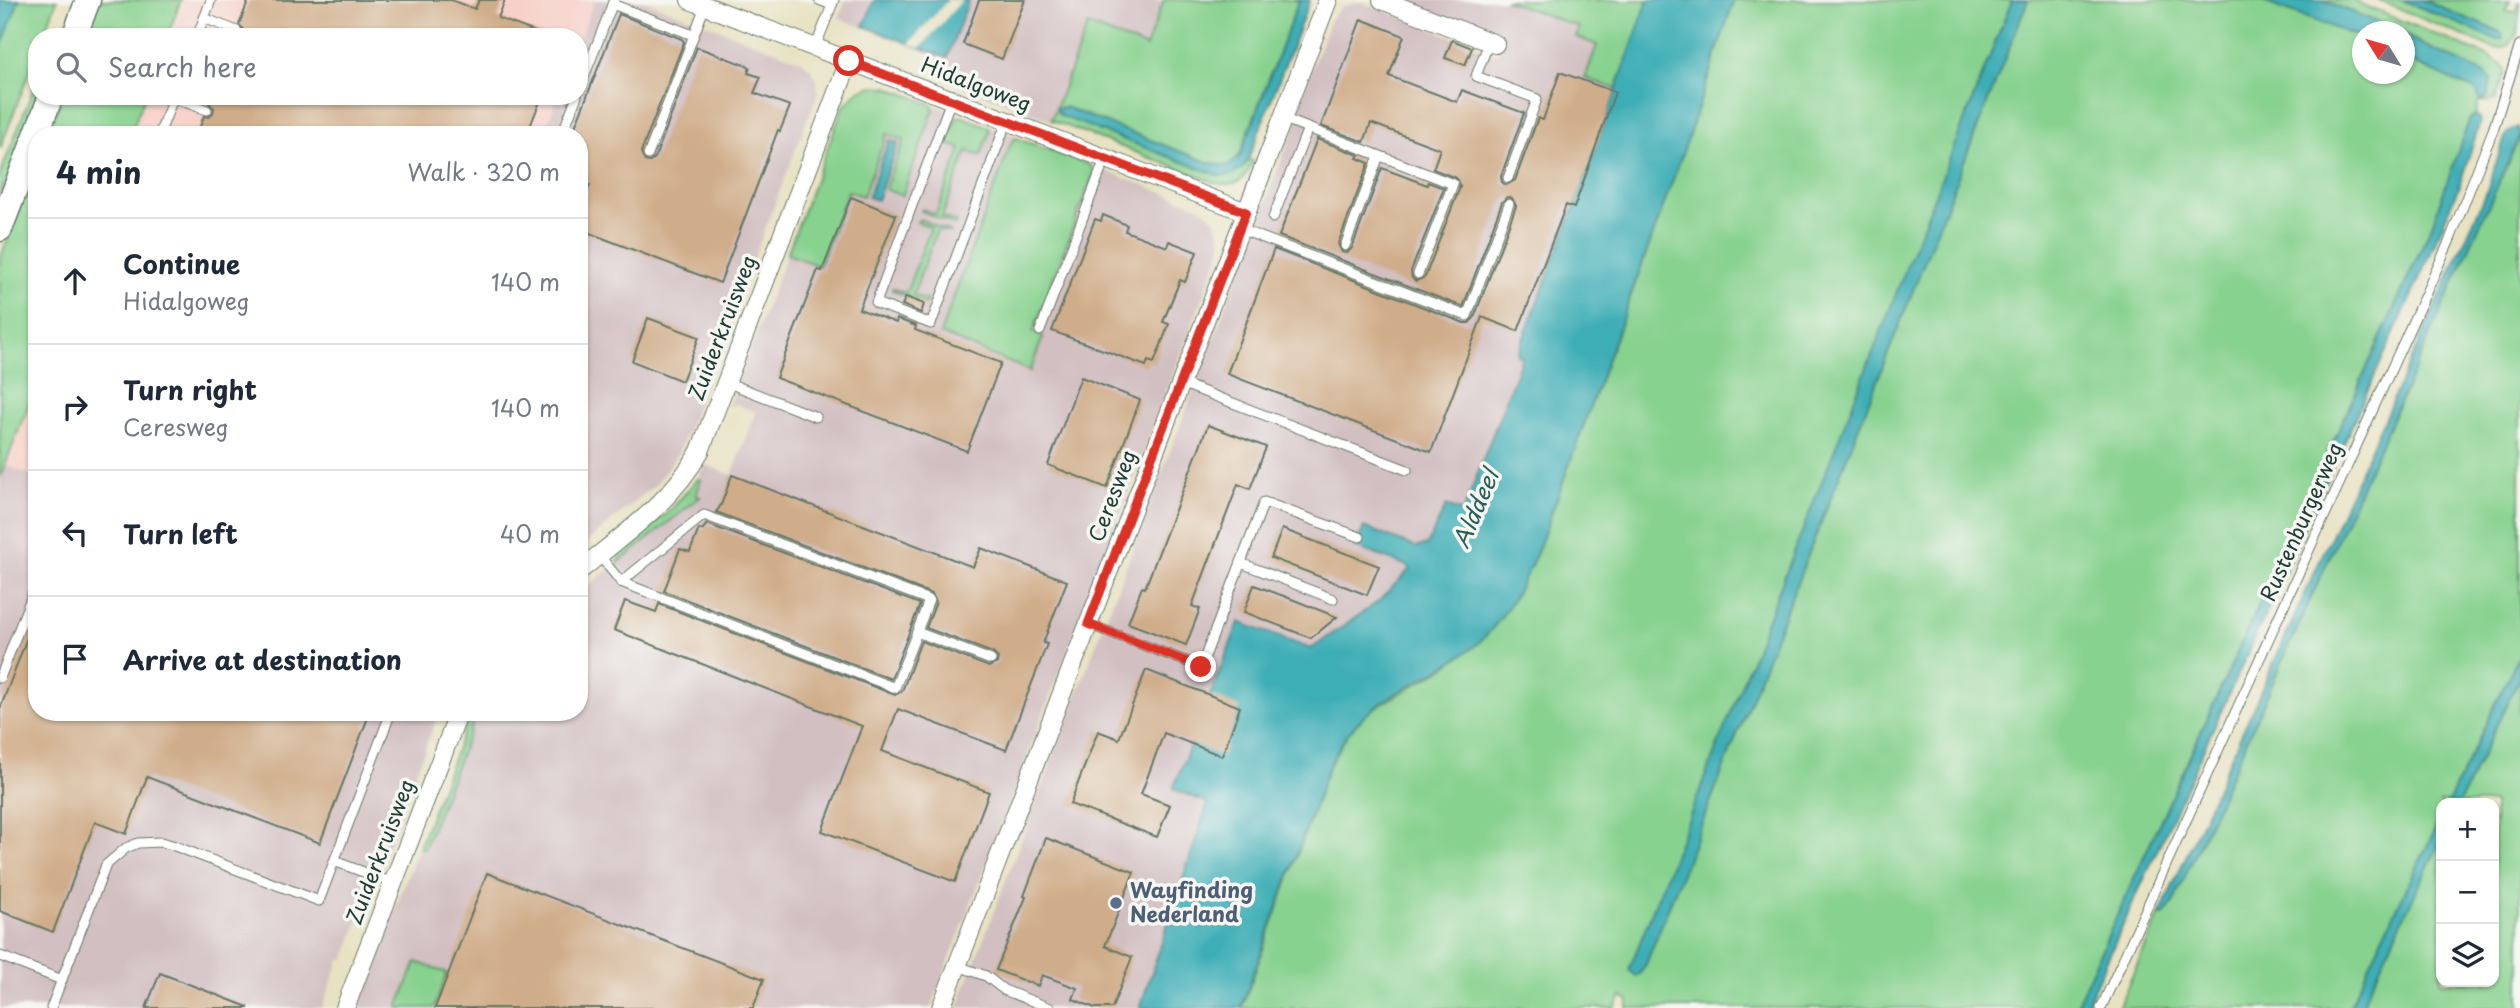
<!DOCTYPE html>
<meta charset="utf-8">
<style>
:root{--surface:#fff;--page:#f6f6f7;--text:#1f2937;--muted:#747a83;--line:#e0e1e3}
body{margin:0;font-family:"Playpen Sans",sans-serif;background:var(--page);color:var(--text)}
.controls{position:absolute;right:21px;bottom:21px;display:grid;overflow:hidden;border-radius:14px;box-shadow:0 2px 5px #0004}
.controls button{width:63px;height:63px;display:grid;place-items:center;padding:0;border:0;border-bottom:2px solid var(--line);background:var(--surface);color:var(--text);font:35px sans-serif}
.compass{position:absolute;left:2352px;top:21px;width:63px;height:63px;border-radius:50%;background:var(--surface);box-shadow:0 2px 5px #0004;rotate:307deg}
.stop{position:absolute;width:21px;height:21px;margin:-16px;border:5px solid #d93025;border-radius:50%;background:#fff}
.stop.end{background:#d93025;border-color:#fff;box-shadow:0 2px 7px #0008}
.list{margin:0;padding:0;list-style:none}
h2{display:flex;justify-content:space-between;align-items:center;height:91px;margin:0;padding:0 28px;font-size:30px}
h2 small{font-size:23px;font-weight:400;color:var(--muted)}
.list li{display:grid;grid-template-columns:46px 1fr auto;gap:21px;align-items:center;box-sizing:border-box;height:126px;padding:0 28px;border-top:2px solid var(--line)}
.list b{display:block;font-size:26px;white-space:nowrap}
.list p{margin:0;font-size:23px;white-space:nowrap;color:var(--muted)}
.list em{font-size:23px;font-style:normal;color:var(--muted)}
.icon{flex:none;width:38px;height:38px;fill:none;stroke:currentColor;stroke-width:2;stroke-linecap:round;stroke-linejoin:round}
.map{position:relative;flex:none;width:2520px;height:1008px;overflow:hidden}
.search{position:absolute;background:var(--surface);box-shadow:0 2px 5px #0004;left:28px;top:28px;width:560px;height:77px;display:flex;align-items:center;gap:18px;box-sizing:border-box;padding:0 24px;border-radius:28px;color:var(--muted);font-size:26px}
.panel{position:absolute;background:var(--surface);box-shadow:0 2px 5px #0004;left:28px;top:126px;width:560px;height:595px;border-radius:28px}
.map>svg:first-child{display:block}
</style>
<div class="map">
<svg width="2520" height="1008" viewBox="0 0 2520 1008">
<rect width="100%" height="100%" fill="#f6f6f2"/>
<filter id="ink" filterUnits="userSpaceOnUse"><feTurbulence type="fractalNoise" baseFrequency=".0143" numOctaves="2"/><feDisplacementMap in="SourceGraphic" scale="14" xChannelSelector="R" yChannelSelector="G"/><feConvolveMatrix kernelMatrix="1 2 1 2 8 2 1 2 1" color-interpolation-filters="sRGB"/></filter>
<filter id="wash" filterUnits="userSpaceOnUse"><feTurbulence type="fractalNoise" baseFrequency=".00686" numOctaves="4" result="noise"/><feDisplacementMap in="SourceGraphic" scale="28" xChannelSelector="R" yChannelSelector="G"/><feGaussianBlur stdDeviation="1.57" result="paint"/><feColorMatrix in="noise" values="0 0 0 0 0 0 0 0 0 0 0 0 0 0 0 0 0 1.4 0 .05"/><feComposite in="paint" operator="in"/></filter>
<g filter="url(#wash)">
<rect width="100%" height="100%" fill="#e8e2c2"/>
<g fill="#f7d1c9">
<path d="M184,0H595L579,40V37H170Z"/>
<path d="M147,96H558L543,135H132Z"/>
<path d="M37,383V477L5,465Z"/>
</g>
<g fill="#d2bfc1">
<path d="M595,0H643L802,61L811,69L817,80L818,92L679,452L656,484L579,548V135H543L558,96H579V40Z"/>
<path d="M846,0H1164L1146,48L1088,25L1051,120L942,78L949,61L839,18Z"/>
<path d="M1402,0H1648L1574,208L1518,354L1522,356L1515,376L1462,512L1446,506L1427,545L1415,547L1405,565L1410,569L1397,584L1379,601L1311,649L1239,622L1173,789L1208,802L1140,1008H957L1299,115L1295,113L1330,20L1343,6L1362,2L1497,54L1502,39Z"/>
<path d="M873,86L887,87L1200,207L1215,219L1222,241L1218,257L931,1008H357L419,847L425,849L477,712H579V593L700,497L696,495L701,481L697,479L705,465L732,475L756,412L736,404L728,407L843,107L858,91Z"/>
<path d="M5,465L37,477V712H439L384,857L377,864L368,888V897L344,960L340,959L322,1008H0V478Z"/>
</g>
<g fill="#88d28f" stroke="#548862" stroke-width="2">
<path d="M19,0H57L43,37H37V52L0,149V50Z"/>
<path d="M99,0H181L167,37H85Z"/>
<path d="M1164,0H1299L1239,156C1230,168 1224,167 1210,163L1065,107L1058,108L1057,111L1061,116L1220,176L1246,164L1248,160L1253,161C1245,181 1237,188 1216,183L1051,120L1088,25L1146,47Z"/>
<path d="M1505,0H1648L1636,39L1616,89L1585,78L1597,45L1576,37L1579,27Z"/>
<path d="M1734,0H2012L1887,318L1639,975L1646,964L2028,0H2258L2362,38V74H2404L2405,59L2478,91L2485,73L2427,47L2405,35L2404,32L2399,31L2323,0H2351L2490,57L2504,67L2505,72L2495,100L2478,102L2476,115L2471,117L2432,225L2075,1008H1627L1629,1000L1621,996L1615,1008H1242L1329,766L1348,733L1370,711L1449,665L1537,553L1687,141Z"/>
<path d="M2377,0H2402L2498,40L2502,34L2422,0H2510L2505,11L2516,12L2520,1C2520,22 2520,51 2493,48Z"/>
<path d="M37,79V96H39L0,197V175Z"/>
<path d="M873,86L887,87L931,104L934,109L902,196L885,189L904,140L887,134L863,196L848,191L819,266L787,254L843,107L858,91Z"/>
<path d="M62,96H145L130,135H48Z"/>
<path d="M960,116L987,126L990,130L981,156L967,151L942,217L957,222L954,225L921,211L922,209L936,214L961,149L947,143L956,120Z"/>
<path d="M2520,136V653L2448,803H2441V817L2349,1008H2118L2159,916L2164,915L2174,901Z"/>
<path d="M1016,138L1090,165L1094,172L1033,332L1043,337L1030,371L940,334L1012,141Z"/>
<path d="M37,163V383L0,478V259Z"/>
<path d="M920,219L952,233L937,230L913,295L927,301L924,304L892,290V288L906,293L931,227L917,222Z"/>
<path d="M697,479L701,480L696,495L700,497L618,563L619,552L671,510Z"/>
<path d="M2520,677V1008H2360L2441,840V982H2494V803H2459Z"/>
<path d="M471,712H477L424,849L419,847Z"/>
<path d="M416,962L447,973L434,1008H398Z"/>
</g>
<g fill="#3cadb6" stroke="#2e7575" stroke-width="2">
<path d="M0,0H19L0,50Z"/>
<path d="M874,0H969L947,58L864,26Z"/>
<path d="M1299,0H1310L1248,160C1241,172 1233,176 1220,176L1061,116L1057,111L1058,108L1065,107L1210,163L1228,166L1240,156Z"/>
<path d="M1648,0H1734L1687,141L1537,553C1521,586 1503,623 1475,646C1435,677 1379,693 1348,734C1340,743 1335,756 1329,766L1241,1008H1140L1208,803L1173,789L1239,622L1311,649L1379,601L1410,569L1405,565L1355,547L1364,527L1415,547L1427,545L1446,506L1463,512L1515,376L1522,357L1517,355L1574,208Z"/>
<path d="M2012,0H2028L1646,964L1639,975L1636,976L1629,970Z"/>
<path d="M2258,0H2323L2399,31L2362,32V38Z"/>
<path d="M2402,0H2422L2498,31L2502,34L2503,39L2498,40Z"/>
<path d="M2405,35L2428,47L2485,73L2491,79L2488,95L2483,100H2479L2477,91L2405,59Z"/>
<path d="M2476,115L2479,118L2480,123L2460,183L2431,253L2085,1008H2075L2432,225L2469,120Z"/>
<path d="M2517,127L2520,136L2174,901L2164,916H2159L2485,196L2506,134Z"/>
<path d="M889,140L898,143L877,200L868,197Z"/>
<path d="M2520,653V677L2459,803H2448Z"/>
<path d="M2441,817V840L2360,1008H2349Z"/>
</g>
<path fill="#e8e2c2" d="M948,0H962L920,48L909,44Z"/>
<g id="blocks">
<g fill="#d0ad8a">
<path d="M249,0H451L475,9L479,0H505L498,18L543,35L241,37L244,31L239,24Z"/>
<path d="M979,0H1025L1002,59L963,44Z"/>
<path d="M619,14L682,39L684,42L641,152L645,161L650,162L655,158L697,47L750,67L748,73L761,77L754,93L790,106L780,131L778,130L720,283L579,229V214L590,185L579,181V129L575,127Z"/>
<path d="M1361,19L1404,36L1389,76L1457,102L1462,90L1524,113L1501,176L1502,182L1506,185L1515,180L1538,118L1543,120L1560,72L1615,92L1574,208L1566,205L1518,331L1482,317L1431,452L1227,374L1274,249L1464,323H1469L1474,318L1516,206L1512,198L1507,197L1502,202L1463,307L1279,236L1317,139L1359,155L1357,158L1369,163L1338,244L1342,252L1347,253L1352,248L1382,168L1427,185L1428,182L1444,188L1411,271L1412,278L1416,281L1425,277L1460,187L1456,178L1433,169L1440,149L1371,123L1364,142L1321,126Z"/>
<path d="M1452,40L1472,48L1465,65L1445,58Z"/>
<path d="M212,96H542L527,134L197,135L204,116L209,117L213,113L214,108L209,103Z"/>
<path d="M851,197L896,215L859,309L896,323L897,319L916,326L915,330L1001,363L967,451L776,378L818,270L822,271Z"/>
<path d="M1103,215L1127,225L1125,231L1167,247L1169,241L1197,252L1185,282L1180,280L1163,322L1169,324L1154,363L1148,361L1146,366L1052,331L1095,219L1101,221Z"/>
<path d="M906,297L924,304L921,313L902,305Z"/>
<path d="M648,318L699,337L682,381L632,361Z"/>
<path d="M1081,377L1140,400L1107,488L1048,465Z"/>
<path d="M1208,425L1266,447L1250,489L1238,484L1192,606L1200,609L1186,645L1128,623L1142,587L1145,588Z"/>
<path d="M732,475L973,567L981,548L1067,581L1043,643L1047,644L1006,750L898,709L882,751L989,792L955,882L822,831L862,726L614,630L625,601L656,612L659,604L895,695L902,691L921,641L989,667L997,663L998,658L993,653L926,628L936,602L932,594L716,512L721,505Z"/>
<path d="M707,524L920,604L891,679L664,591L680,549L690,552L699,529L702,530Z"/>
<path d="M1282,529L1379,566L1367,595L1271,558Z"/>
<path d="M1254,585L1289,598L1337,617L1311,638L1244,612Z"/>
<path d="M35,617L37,712H370L320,843L147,777L126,834L95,822L53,932L0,911V709Z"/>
<path d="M1146,670L1240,707L1222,756L1164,733L1141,794L1170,805L1157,837L1070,804L1098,731L1119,739Z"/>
<path d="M1046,838L1134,872L1105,946L1132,957L1112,1008H1095L1073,999L1077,988L1042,975L1038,986L996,970L1026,897L1024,896Z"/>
<path d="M487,873L764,979L753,1008H435Z"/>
<path d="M160,973L248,1007V1008H146Z"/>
</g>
</g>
</g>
<g filter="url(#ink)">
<use href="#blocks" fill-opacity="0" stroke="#657766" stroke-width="2"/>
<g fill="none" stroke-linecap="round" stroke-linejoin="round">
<defs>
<g id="lane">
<path d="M819,0L832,5"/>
<path d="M612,4L693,35"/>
<path d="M204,18L237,31"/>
<path d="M197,37L211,0"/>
<path d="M1489,42L1476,76L1537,99L1508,178"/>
<path d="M815,48L834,0"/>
<path d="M579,90L614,0"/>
<path d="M173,98L207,110"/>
<path d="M951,100L876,303L931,324L1007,121"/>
<path d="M1282,118L1453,184L1418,274"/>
<path d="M566,124L577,96"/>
<path d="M159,135L174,96"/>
<path d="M648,155L705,6"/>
<path d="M1273,218L1308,128"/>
<path d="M1240,229L1467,316L1509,204"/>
<path d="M1345,246L1379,156"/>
<path d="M1040,331L1105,159"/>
<path d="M726,382L816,417"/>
<path d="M1181,383L1407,470"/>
<path d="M599,555L621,582L895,688L917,632"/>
<path d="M1241,563L1333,599"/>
<path d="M621,582L704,515L929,600L917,632L991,660"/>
<path d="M1088,624L1201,667L1264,502L1360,537"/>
<path d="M0,678L37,582"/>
<path d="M334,861L393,883"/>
<path d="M0,956L62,980"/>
<path d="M958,966L986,976L1004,990L1050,1008"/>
<path d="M51,1008L106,865L126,848L138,843L161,842L172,845L319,901L391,712"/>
<path d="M2101,1008L2449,242L2493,130L2520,45"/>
</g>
<g id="street">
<path d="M690,0L1246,212"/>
<path d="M1382,0L1495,44"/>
<path d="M579,571C623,535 672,502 700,451L849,61"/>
<path d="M345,1008L459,712"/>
<path d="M941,1008L1328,0"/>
</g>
<g id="secondary">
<path d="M74,37L88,0"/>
<path d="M0,229L51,96"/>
</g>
</defs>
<use href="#lane" stroke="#657766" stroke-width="11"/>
<use href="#street" stroke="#657766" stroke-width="20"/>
<use href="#secondary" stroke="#657766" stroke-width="27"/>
<use href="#lane" stroke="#fff" stroke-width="9"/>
<use href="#street" stroke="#fff" stroke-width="18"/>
<use href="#secondary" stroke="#fff" stroke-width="24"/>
</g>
</g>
<g fill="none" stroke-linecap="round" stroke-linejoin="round" filter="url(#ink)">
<path stroke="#d93025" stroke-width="9" d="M849,61L1246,212L1088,624L1201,667"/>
</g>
<circle fill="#5c6f8a" stroke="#f6f6f2" stroke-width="2.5" cx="1116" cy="903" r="7"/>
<g text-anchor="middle" stroke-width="7" stroke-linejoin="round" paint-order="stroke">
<g font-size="21" fill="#1f3d34" stroke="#f6f6f2">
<text transform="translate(976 85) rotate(21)" y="7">Hidalgoweg</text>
<text transform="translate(723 328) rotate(-69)" y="7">Zuiderkruisweg</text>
<text transform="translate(1113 496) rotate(-69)" y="7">Ceresweg</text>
<text transform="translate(2302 522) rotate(-66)" y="7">Rustenburgerweg</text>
<text transform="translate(381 852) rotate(-69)" y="7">Zuiderkruisweg</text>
</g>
<g font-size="21" font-weight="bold" fill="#4e5e75" stroke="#f6f6f2" text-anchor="start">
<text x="1130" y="898">Wayfinding<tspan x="1130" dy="24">Nederland</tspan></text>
</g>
<g font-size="23" font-style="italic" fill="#285f5b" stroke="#f6f6f2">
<text transform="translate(1476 509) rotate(-67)" y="8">Alddeel</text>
</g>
</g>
</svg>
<div class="controls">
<button>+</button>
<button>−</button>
<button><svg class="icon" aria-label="layers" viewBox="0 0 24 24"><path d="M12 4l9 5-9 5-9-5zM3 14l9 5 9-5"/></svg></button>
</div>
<svg class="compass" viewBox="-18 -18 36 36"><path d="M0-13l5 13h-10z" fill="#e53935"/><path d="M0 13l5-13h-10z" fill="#747a83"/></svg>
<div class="stop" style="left:849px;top:61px"></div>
<div class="stop end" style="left:1201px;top:667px"></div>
<div class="search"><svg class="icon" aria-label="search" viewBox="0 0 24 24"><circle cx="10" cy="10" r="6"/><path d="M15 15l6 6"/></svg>Search here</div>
<section class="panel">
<h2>4 min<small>Walk · 320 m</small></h2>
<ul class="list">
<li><svg class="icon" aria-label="ahead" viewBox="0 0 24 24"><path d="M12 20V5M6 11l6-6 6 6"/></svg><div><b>Continue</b><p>Hidalgoweg</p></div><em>140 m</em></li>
<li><svg class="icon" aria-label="right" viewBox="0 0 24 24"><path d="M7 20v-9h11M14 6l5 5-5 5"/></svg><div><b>Turn right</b><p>Ceresweg</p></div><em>140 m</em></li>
<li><svg class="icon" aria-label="left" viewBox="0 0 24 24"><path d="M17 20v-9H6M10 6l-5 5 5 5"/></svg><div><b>Turn left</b></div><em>40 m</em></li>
<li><svg class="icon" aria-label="arrive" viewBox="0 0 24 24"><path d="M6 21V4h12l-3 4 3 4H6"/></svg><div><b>Arrive at destination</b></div></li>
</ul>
</section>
</div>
